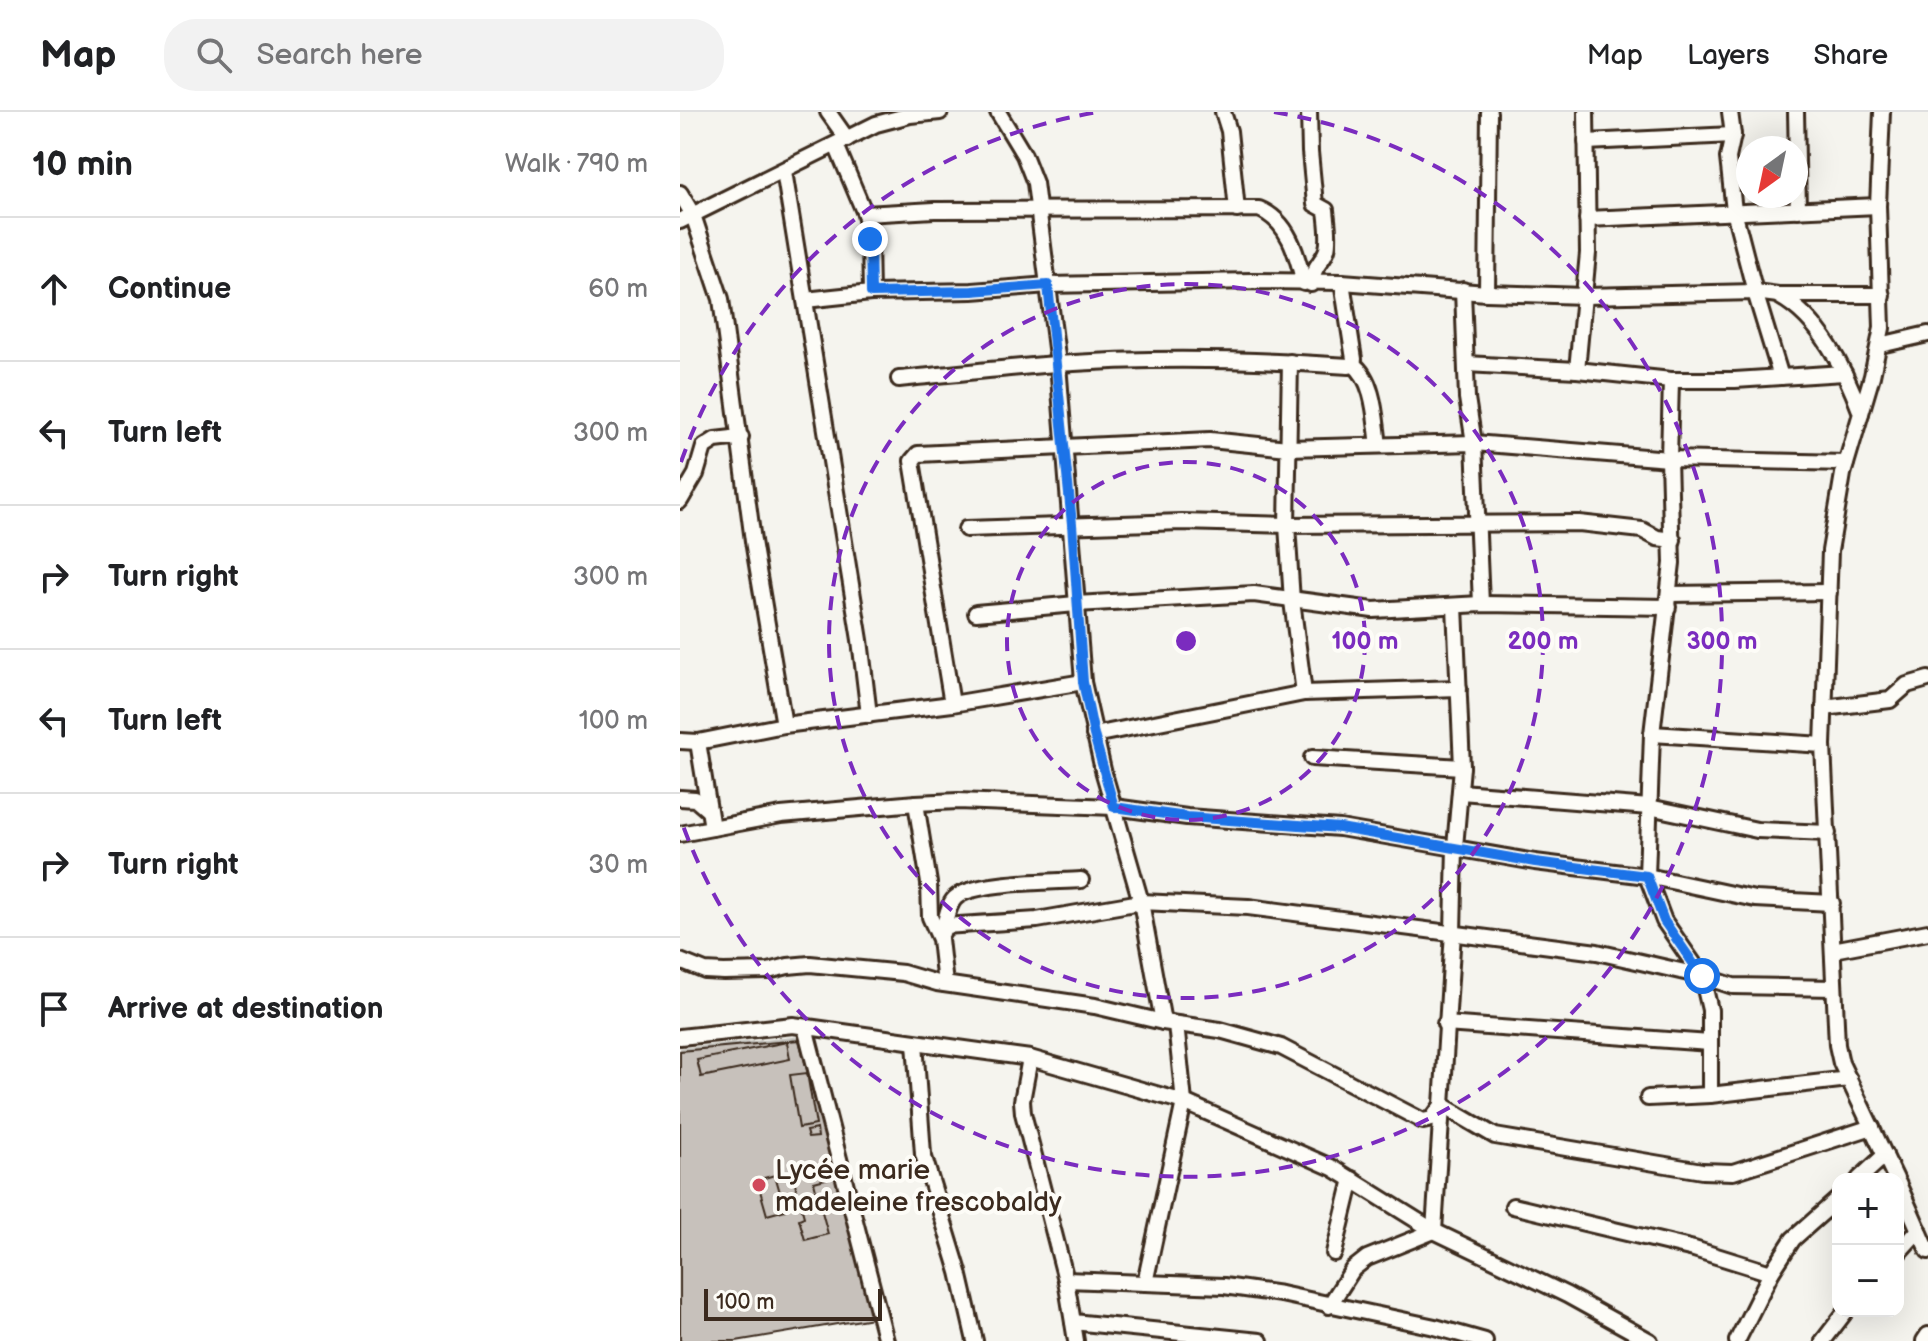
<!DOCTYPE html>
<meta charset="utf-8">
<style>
:root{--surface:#fff;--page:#f2f2f2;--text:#202124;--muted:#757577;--line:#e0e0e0}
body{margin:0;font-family:"Balsamiq Sans",sans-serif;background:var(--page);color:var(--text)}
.controls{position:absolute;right:24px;bottom:24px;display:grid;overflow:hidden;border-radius:16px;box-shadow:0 8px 32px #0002}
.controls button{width:72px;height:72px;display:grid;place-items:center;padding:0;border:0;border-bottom:2px solid var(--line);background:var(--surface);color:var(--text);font:40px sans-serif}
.compass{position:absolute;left:1056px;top:24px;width:72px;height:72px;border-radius:50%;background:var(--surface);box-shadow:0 8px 32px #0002;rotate:213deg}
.scale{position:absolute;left:24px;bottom:20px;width:178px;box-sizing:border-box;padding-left:8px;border:4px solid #3b2a1e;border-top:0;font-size:22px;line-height:28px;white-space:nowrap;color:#3b2a1e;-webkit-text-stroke:6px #fdfcf7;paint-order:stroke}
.stop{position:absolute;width:24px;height:24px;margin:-18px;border:6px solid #1a73e8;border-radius:50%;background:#fff}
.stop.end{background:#1a73e8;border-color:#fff;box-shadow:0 2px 8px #0008}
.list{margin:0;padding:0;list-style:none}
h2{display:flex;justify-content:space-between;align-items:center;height:104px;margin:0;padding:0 32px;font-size:34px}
h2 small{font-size:26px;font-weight:400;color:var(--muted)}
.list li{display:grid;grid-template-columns:52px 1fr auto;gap:24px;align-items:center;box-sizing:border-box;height:144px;padding:0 32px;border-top:2px solid var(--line)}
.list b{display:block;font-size:30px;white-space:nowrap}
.list em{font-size:26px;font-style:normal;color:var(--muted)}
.icon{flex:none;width:44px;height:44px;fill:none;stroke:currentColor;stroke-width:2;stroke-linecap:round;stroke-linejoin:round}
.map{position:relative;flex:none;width:1248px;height:1229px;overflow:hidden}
header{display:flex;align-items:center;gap:48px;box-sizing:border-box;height:112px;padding:0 40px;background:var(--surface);border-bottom:2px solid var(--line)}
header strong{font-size:38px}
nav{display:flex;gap:44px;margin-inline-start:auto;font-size:28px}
.search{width:560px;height:72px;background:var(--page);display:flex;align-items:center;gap:20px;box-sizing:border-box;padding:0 28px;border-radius:32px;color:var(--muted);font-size:30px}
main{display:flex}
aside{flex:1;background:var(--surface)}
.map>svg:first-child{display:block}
</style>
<header>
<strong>Map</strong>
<div class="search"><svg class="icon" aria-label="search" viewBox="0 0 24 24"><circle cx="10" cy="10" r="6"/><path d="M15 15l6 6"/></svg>Search here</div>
<nav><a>Map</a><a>Layers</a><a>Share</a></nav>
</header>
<main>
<aside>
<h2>10 min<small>Walk · 790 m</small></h2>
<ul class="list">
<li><svg class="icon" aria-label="ahead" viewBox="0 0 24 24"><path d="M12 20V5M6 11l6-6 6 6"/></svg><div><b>Continue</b></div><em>60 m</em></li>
<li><svg class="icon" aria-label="left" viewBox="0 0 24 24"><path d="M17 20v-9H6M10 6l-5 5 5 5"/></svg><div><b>Turn left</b></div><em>300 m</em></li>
<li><svg class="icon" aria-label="right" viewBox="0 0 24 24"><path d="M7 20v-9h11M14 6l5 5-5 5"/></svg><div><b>Turn right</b></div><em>300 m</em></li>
<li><svg class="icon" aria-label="left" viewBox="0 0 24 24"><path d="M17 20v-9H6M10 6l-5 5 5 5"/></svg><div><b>Turn left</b></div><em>100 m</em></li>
<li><svg class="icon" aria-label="right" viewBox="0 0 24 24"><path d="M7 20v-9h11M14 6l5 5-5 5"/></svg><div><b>Turn right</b></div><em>30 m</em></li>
<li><svg class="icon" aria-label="arrive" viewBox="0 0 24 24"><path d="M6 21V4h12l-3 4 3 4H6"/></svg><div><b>Arrive at destination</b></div></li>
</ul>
</aside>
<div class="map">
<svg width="1248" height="1229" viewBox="0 0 1248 1229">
<rect width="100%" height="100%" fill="#f5f4ee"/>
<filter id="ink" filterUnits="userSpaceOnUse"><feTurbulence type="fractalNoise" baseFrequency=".0125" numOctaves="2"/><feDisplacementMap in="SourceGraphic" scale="16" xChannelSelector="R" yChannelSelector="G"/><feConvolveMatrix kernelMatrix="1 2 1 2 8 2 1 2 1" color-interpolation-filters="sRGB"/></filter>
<g filter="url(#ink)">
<path fill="#0003" d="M123,924L196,1200L40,1229H0V936Z"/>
<g fill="#c7c1bb" stroke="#3b2a1e" stroke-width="2">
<path d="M119,928L193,1206L56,1229H0V939Z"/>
<path d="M107,930L110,947L21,965L17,948Z"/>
<path d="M127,961L136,1013L119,1016L110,963Z"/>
<path d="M137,1017L138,1025L128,1026L126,1019Z"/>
<path d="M145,1051L149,1066L134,1070L148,1122L125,1128L119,1107L124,1105L112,1060Z"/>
<path d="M95,1063L105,1098L87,1103L77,1068Z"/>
</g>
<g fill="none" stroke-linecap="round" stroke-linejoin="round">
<defs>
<g id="minor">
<path d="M148,0L167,27"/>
<path d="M318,0L344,43L355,71L378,252L403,570L423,658L461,790L483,910"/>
<path d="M543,0L549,19L557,98"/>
<path d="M629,0L630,40L635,92L646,98C647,109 650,126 647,137C643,150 634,152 631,172"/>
<path d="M1050,0L1053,23L1048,46L1054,99L1075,180L1101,265"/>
<path d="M1116,0L1118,98"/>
<path d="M1202,0L1198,94L1202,216L1192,264L1163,362L1150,439L1143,633L1157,933L1161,951L1216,1067"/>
<path d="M906,30L1053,23"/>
<path d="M156,33L185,102L190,127L191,181"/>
<path d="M104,59L180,528L189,603"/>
<path d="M0,81L13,103L41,187L73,429L104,613"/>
<path d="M185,102L254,98L579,97C609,109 617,143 624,171"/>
<path d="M907,107L1198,94"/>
<path d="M0,109L196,12L230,3L260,0"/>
<path d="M662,170L674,247L673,252"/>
<path d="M783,178L787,286L794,331L801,492"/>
<path d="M807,181L809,0"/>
<path d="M1099,184C1141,207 1165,258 1181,301"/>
<path d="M125,188L191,181L292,179L368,173L572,169L662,170L807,181L905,184L1075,180L1098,183H1202"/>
<path d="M1200,233L1248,222"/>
<path d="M610,250L607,413L612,489L624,581"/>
<path d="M786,252L897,258L991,268H1055L1164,261"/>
<path d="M897,258L908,141L906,0"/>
<path d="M219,267C271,262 324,256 377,252C473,245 572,247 669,254L673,252C695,269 695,307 699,333"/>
<path d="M991,268L989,347L992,451L972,622L967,764L984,809L1022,864L1030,898V983"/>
<path d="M0,389L16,362L24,335L35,328L61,325"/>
<path d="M286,417L502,410L607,413L899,411L962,418L977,426L993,428"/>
<path d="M989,482L1149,480"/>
<path d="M296,501L396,492L574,482L693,498L801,492L988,495"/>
<path d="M272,592L233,355L232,349L238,342L530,328L608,336L794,331L989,347L1166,351"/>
<path d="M1144,596L1210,588L1227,573L1248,567"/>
<path d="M972,622L1143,633"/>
<path d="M414,623L624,581L779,576"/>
<path d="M0,629L18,630L104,613L272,592L403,570"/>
<path d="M18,630L32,716"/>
<path d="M632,646L782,655"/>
<path d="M781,680L969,695L1077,718L1148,721"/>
<path d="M0,686L15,687L29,699"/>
<path d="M236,691L249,771L250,805L260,827L265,872"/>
<path d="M0,722L101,703L236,691L278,689L434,695L507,705L660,716L855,750L967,764L1075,787L1152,791"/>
<path d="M264,814L357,808L461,790L568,795L917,840L1022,864L1053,874L1154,876"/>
<path d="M262,821C266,810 267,794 275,786C293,769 374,770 401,768"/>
<path d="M1153,838L1248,820"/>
<path d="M0,849L25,859L44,860L88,859L108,854L130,852L223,861L257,871L415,894L483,910L540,918L601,935L743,1009L752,1007L762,993L815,1024L1022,1059L1053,1060L1192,1015"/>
<path d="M765,912L1030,931"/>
<path d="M125,915L206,1229"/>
<path d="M0,925L113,913L350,946L504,990L653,1056L754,1119L887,1183L970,1229"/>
<path d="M235,931L243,1042L279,1160L295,1229"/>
<path d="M350,946L342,989L343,1001L386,1168L396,1229"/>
<path d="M968,986L1030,983L1169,967"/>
<path d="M1179,1067L1205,1043"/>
<path d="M1218,1071L1248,1139"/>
<path d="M833,1094L1014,1137L1091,1161"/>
<path d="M654,1141L672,1067"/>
<path d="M1218,1141L1239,1118"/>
<path d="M386,1168L544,1174L601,1182L755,1215L805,1229"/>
<path d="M465,1171L504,990L496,912"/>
<path d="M649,1194L673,1157L687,1146L754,1119L773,820L775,735L782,655L775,494"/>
<path d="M393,1210L580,1229"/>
<path d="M1057,1229L1091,1161L1113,1127L1158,1087"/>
<path d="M1143,1229L1166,1199"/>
<path d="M1244,1229L1248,1223"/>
</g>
</defs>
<use href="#minor" stroke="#3b2a1e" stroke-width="20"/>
<use href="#minor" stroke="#fdfcf7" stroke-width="14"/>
</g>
</g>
<g fill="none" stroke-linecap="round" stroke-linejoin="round" filter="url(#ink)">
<path stroke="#1a73e8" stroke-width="10" d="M190,127L191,181L292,179L368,173L392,412L403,570L414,623L434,695L507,705L660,716L855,750L967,764L984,809L1022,864"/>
</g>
<g fill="none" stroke="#7b2cbf" stroke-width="4" stroke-dasharray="14 10">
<circle cx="506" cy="529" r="179"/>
<circle cx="506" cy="529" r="357"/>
<path d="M1 350A536 536 0 0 1 418 0M594 0A536 536 0 1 1 1 708"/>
</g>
<circle fill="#d1495b" stroke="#fdfcf7" stroke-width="3" cx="79" cy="1073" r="8"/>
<g text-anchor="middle" stroke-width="8" stroke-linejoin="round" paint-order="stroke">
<g font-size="28" fill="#3b2a1e" stroke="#fdfcf7" text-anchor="start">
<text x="95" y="1067">Lycée marie<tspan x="95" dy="32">madeleine frescobaldy</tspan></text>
</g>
</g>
<circle cx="506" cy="529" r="12" fill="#7b2cbf" stroke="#fdfcf7" stroke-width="4"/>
<g font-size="24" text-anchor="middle" font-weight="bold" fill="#7b2cbf" stroke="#fdfcf7" stroke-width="8" stroke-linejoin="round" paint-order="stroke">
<text x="685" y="537">100 m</text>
<text x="863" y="537">200 m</text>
<text x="1042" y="537">300 m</text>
</g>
</svg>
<div class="controls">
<button>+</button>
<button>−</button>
</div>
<svg class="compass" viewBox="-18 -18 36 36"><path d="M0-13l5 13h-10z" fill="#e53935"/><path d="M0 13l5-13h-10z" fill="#757577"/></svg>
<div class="scale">100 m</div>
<div class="stop" style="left:1022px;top:864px"></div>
<div class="stop end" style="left:190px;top:127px"></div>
</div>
</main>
